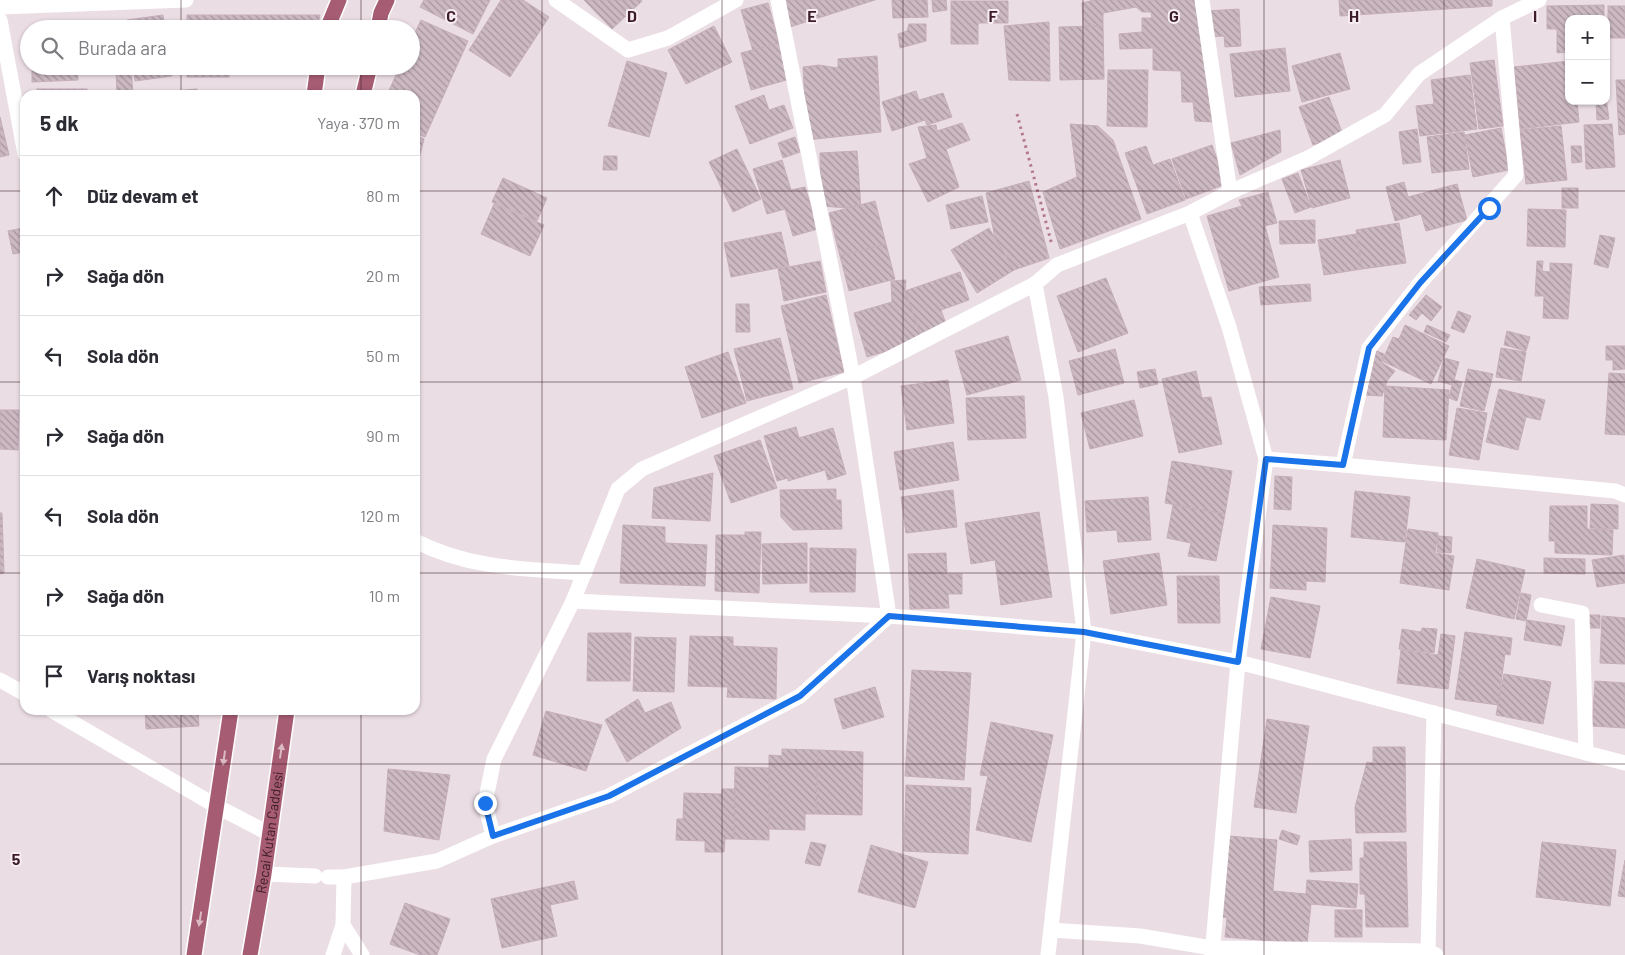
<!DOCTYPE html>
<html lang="tr">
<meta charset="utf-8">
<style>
:root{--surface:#fff;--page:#f2f2f3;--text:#2b2b33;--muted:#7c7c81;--line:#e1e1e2}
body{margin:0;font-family:Barlow,sans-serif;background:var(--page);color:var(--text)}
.controls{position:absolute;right:15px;top:15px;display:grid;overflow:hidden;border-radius:10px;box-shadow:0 1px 4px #0004}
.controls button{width:45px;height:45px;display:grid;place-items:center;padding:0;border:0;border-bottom:1px solid var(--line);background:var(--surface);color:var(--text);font:25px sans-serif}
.stop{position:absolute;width:15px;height:15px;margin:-11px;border:4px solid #1a73e8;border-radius:50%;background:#fff}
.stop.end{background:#1a73e8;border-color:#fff;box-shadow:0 1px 5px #0008}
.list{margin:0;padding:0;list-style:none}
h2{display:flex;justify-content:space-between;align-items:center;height:65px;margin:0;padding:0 20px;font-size:21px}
h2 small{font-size:16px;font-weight:400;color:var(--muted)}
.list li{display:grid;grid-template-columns:32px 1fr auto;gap:15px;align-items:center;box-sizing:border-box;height:80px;padding:0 20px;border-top:1px solid var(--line)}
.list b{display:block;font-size:19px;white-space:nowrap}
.list em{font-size:16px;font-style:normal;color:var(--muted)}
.icon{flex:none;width:28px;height:28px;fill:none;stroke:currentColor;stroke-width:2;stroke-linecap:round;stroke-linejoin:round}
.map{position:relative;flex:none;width:1625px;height:955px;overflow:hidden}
.search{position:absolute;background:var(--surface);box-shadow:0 1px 4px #0004;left:20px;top:20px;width:400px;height:55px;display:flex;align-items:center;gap:12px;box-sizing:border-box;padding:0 18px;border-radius:28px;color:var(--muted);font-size:19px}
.panel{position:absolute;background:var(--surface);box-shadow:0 1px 4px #0004;left:20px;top:90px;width:400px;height:625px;border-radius:15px}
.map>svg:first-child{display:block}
</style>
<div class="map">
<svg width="1625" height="955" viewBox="0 0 1625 955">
<defs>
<pattern id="building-back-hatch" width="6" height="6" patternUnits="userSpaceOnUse" patternTransform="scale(1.25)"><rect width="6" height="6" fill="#ccb9c2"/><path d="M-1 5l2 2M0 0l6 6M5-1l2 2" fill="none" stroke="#a7969e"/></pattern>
</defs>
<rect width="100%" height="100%" fill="#ebdde4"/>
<g fill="url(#building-back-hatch)" stroke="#c5aeb9">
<path d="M424,0H490L473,34L420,7Z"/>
<path d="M501,0H523L549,17L510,77L469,50Z"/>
<path d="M584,0H641L642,1L612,29Z"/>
<path d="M783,0H875L790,27Z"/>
<path d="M892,0H927L928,17L893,18Z"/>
<path d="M932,0H946L947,10L933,12Z"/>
<path d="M1094,0H1198L1213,122L1195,121L1193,102H1182L1181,71L1153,70V48L1120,49L1119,34L1142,32V18H1152L1151,12H1142L1136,7L1103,13V26L1083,27L1082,3Z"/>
<path d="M1339,0H1492V6L1340,16Z"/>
<path d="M951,1H1008V23H978V44H951Z"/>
<path d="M768,3L779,43L753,51L741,10Z"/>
<path d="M1604,5V19H1569V52L1557,53V29H1547V6Z"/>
<rect x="1608" y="6" width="17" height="32"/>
<path d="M1239,9L1241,46L1225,47L1224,36L1208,37L1207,11Z"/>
<path d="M163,15L165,29H128L127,20Z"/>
<path d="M187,15H320L317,29H187Z"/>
<path d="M421,20L468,41L425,137L415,133V95H387L400,66H411V41Z"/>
<path d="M1049,22L1050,81L1009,80L1004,26Z"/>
<rect x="80" y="24" width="38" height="5"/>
<path d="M909,24H926V41L900,48L898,34L907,31Z"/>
<path d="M714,26L732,62L686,84L668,50Z"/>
<path d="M1103,26L1104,79L1060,80L1059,27Z"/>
<path d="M779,43L790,79L751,90L741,53Z"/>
<path d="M1285,48L1290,91L1235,97L1230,54Z"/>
<path d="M1340,53L1350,89L1302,102L1292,66Z"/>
<path d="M877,56L881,132L807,140L803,67L819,65L838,68V59Z"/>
<path d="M1494,60L1503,126L1479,129L1470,63Z"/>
<path d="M627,61L667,73L649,137L608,126Z"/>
<path d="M1569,61V101H1577L1579,122L1520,129L1514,67Z"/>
<path d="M32,66H77L78,80L32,82Z"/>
<path d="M133,66H170L172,76L135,81Z"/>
<path d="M187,66H309L229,67V77H187Z"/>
<path d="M131,67L133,95H117L116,68Z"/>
<path d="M1108,70H1148L1147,127L1107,126Z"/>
<path d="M1470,75L1477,129L1420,136L1416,106L1434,104L1431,80Z"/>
<path d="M1616,80H1625V134L1619,135Z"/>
<rect x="37" y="89" width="50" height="6"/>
<path d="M197,89L198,95H137V94Z"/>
<path d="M916,91L919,100L943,93L952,117L927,125L925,120L892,131L882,102Z"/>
<path d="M764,95L769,110L784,105L793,128L750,144L735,106Z"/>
<path d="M1329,97L1343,135L1313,145L1299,107Z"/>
<path d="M1606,98L1609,119L1597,120L1596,101H1606Z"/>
<path d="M0,117L9,155L0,157Z"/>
<path d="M962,123L970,140L946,149L959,187L928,202L909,164L927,158L918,127L936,125L937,131Z"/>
<path d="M1070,124L1098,126L1113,140L1141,219L1060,249L1043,192L1077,177Z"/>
<path d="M1612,124L1615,167L1586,169L1584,125Z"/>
<path d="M1561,126L1567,180L1526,184L1520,130Z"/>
<path d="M1501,128L1509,170L1473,177L1465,135Z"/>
<path d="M1417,129L1421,162L1403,164L1399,132Z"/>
<path d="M1280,130L1281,152L1240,175L1231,143Z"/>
<path d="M1464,132L1469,169L1432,173L1427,137Z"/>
<path d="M415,135L424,139L415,174Z"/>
<path d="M795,137L800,152L783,158L778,143Z"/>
<path d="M1212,145L1226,184L1186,199L1172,159Z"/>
<path d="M1146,146L1153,165L1170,159L1185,200L1147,214L1125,153Z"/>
<path d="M1571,146H1581L1582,162L1572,163Z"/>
<path d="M737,149L761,199L733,212L709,162Z"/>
<path d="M857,151L861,209L821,206L820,153Z"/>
<path d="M604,156H617V170H603Z"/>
<path d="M782,160L791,190L805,187L818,229L793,236L785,209L767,214L753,169Z"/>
<path d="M1340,160L1350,198L1312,208L1301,170Z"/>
<path d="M1298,173L1311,207L1295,213L1282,179Z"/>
<path d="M503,178L547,198L537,221L492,202Z"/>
<path d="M1029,181L1049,258L1014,270L995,238L986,193Z"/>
<path d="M1404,182L1408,197L1457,184L1467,220L1426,231L1421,214L1395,221L1386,187Z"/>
<rect x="1562" y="188" width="16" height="20"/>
<path d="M1268,192L1277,223L1265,226L1279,277L1229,291L1207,216L1242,206L1239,200Z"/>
<path d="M982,196L988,222L951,229L946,205Z"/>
<path d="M875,201L886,244L840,256L829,213Z"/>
<path d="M494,204L544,225L530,256L481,234Z"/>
<path d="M1528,209L1566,210L1565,247L1527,246Z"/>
<path d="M1315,220V243L1280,244L1279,221Z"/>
<path d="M1399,223L1406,263L1362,269L1356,230Z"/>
<path d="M23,228L25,252L13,254L8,231Z"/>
<path d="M989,228L1014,270L977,293L951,250Z"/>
<path d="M781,232L789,266L731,277L724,243Z"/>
<path d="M1356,234L1362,269L1324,275L1318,240Z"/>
<path d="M1600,235L1615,238L1608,268L1594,264Z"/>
<path d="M886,244L895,279L849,291L840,256Z"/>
<path d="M820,261L826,292L784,301L778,269Z"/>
<path d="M1537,261H1543L1542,271L1550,272V263L1572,264L1568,319L1543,318L1544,296H1535Z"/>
<path d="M960,272L969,300L941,310L946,324L920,333L905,291Z"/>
<path d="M1106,278L1128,333L1078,352L1057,296Z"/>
<path d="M906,280L905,291L920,333V341L867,357L854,313L892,302L891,281Z"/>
<path d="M1310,284L1311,301L1261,305L1259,287Z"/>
<path d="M826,295L844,372L799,383L781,306Z"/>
<path d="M1426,295L1442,307L1431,321L1422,313L1416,320L1409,315Z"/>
<path d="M736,304H749L750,332H736Z"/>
<path d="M1458,311L1471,316L1464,333L1451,328Z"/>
<path d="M1405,325L1449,346L1431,384L1382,361L1393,337L1399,339Z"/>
<path d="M1427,325L1450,335L1446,342L1424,332Z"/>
<path d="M1507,331L1530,337L1526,351L1504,345Z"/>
<path d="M1008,336L1021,380L967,395L955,351Z"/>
<path d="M780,338L793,389L747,401L734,349Z"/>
<path d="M1606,346H1625V369L1613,370V360H1606Z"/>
<path d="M1501,348L1526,352L1521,381L1496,377Z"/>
<path d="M1115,349L1124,383L1078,395L1069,361Z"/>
<path d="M1377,351L1384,354L1381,362L1395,371L1387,381L1382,396L1364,395L1367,373Z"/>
<path d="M728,352L746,403L702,418L685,367Z"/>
<path d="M1444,358L1459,362L1454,380L1462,382L1457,401L1449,398L1452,385L1438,381Z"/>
<path d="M1155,369L1158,384L1140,388L1137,372Z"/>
<path d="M1468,369L1493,374L1484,411L1460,406Z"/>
<path d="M1196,371L1202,398L1211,397L1222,444L1179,453L1162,379Z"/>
<path d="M1609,373L1625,374V435L1605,434Z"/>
<path d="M948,380L954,423L907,430L901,386Z"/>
<path d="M1385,386L1449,390L1446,440L1383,437Z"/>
<path d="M1499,389L1545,400L1540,420L1526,417L1518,450L1486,442Z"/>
<path d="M1024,396L1026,438L968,440L966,398Z"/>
<path d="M1134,400L1143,436L1090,449L1081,413Z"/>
<path d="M1457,408L1487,413L1479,460L1449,455Z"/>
<path d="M0,410H19L18,450L0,449Z"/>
<path d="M796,427L799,438L833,428L846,474L828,480L825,470L788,481V478L777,481L764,436Z"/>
<path d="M760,440L777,488L731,503L714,456Z"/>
<path d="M953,442L959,480L900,490L894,452Z"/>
<path d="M1172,461L1232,471L1225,514L1165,503Z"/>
<path d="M713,473L710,521L652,518L654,488Z"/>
<path d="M1275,476L1292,477L1291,510L1274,509Z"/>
<path d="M836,489V500H841L842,529L793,530L781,517L780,490Z"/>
<path d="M953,490L957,527L906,533L901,497Z"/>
<path d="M1355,491L1410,497L1405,542L1351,537Z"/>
<path d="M1148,497L1151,540L1118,542L1117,530L1087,532L1085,501Z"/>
<path d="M1591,504L1618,505V529L1590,528Z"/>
<path d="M1173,505L1225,514L1216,561L1188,556L1191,543L1167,538Z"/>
<path d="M1550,506H1587V529L1613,530L1612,555L1555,553V541H1549Z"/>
<path d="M1039,512L1052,597L1001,605L995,560L971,564L965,523Z"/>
<path d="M0,513H2L4,573L0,574Z"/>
<path d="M623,525L665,527V543L707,545L705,586L620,583Z"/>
<path d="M1273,525L1327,528L1325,582L1306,581V590L1270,588Z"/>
<path d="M1408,529L1438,533L1435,553L1454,556L1449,590L1400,583Z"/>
<path d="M745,532H761L759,593L715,591L716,535H745Z"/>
<path d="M1438,536L1452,537L1451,553L1437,552Z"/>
<path d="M807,543V583L763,584L762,544Z"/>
<path d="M810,548L856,549L855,592H810Z"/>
<path d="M946,553L947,574H962V594H948L949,608L910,609L908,554Z"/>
<path d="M1159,553L1167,605L1111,614L1103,561Z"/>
<path d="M1624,555L1625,583L1597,587L1592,560Z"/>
<path d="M1544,558L1585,559V574L1544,573Z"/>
<path d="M1477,559L1525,570L1514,619L1466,608Z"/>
<path d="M1177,576H1219L1220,623H1178Z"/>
<path d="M1521,593L1531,595L1526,621L1516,619Z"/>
<path d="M1271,597L1320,606L1310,658L1261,649Z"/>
<path d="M1586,615H1600V628H1587Z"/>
<path d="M1602,616L1625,618V664L1600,663Z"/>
<path d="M1527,620L1565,626L1561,646L1524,640Z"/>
<path d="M1422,628L1437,629L1434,653L1399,649L1402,629L1421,632Z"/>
<path d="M1465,632L1512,638L1510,655L1505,654L1498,705L1455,699Z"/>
<path d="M588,633H631L630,681H587Z"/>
<path d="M1441,634L1455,636L1448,689L1397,683L1401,650L1438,655Z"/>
<path d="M690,636L733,637V646L777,648L776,699L727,697L728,687L688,686Z"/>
<path d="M635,637L676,638L674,692L633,691Z"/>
<path d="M912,670L971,673L964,780L905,776Z"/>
<path d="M1504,674L1551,682L1543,724L1496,715Z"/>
<path d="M1595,681L1625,683V728L1592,726Z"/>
<path d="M875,687L884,717L843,729L834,699Z"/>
<path d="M638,699L645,713L671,702L681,728L627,762L605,720Z"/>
<path d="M145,710H198L199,726L146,729Z"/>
<path d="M546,711L602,725L586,771L533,755Z"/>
<path d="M1267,719L1309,726L1296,813L1254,807Z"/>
<path d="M991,722L1053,735L1031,842L976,830L988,776L980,775Z"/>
<path d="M1373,747H1405L1406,832L1356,833L1355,807L1367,762L1373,763Z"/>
<path d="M782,749L818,750L816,814H805V830L769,829V755L782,756Z"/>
<path d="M818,750L863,752L862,815L816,814Z"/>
<path d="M735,767L769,768V840L734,839Z"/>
<path d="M388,769L450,775L439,840L384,831Z"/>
<path d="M906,785L971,788L968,854L904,851Z"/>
<path d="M722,789H735L734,839H725L724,852H705V841L676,840L677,819H683L684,793L722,794Z"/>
<path d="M1282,830L1300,836L1297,845L1279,839Z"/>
<path d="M1229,836L1277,840L1273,891L1306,894L1307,880L1358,884L1356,908L1311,904L1307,944L1225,937L1227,918L1222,917Z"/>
<path d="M1351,839L1352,870L1310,872L1309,841Z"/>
<path d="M811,842L826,845L820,866L805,863Z"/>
<path d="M1364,842H1406L1408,927H1366L1365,894H1360V858H1364Z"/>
<path d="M1542,842L1616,850L1610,906L1536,897Z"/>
<path d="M871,845L928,862L915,908L858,892Z"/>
<path d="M1625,860V897L1618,896Z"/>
<path d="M574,881L578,899L550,905L557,936L502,948L491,899Z"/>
<path d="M405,903L450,919L437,955H420L390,944Z"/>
<rect x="1335" y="910" width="27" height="27"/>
</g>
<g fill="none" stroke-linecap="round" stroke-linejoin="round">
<defs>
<g id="major">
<path d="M327,29L339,0"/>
<path d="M378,29L381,13L387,0"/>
<path d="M314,95L318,66"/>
<path d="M363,95L370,66"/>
<path d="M194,955L231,710"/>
<path id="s1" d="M250,955L264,874L287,710"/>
</g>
</defs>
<use href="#major" stroke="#fff" stroke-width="18"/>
<path stroke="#b2798e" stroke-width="3" stroke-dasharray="2.5 4" stroke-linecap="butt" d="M1017,114L1052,245"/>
<g stroke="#fff" stroke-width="15">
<path d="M556,0L628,50L668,38L736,0"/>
<path d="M1202,0L1230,192"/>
<path d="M0,7L186,0"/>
<path d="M1502,18L1516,175L1420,283L1369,348L1343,465L1615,491L1625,495"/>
<path d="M0,20L25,154"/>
<path d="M1190,213L1229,327L1266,459"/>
<path d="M415,541C470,569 525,569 585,573"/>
<path d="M573,601L889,616L853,377L778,0"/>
<path d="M1541,605L1582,613L1586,753"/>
<path d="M0,680L25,694"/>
<path d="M51,710L218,807L270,834"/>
<path d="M1434,713L1428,951L1436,955"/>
<path d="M493,836L485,803L494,759L573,601L618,489L642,469L853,377L1035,284"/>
<path d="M264,874L315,876"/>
<path d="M328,877H344L437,861L493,836L609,796L800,696L889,616L1084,632L1238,662L1625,763"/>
<path d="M343,925L344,877"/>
<path d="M1051,930L1140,936L1212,948L1428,951"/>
<path d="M333,955L343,925L362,955"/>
<path d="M1048,955L1084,632L1056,397L1035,284L1057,265L1190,213L1230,192L1308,158L1385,115L1419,74L1502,18L1539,0"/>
<path d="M1212,955L1238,662L1266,459L1343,465"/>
</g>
<use href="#major" stroke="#a65c73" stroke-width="15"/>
</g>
<defs><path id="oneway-solid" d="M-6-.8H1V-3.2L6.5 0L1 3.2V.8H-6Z" transform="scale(1.25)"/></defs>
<g fill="#dbbac6">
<use href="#oneway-solid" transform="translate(281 751) rotate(-82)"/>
<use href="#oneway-solid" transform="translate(224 758) rotate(98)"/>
<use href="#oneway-solid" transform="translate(200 919) rotate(99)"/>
</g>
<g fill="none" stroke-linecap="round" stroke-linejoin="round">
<path stroke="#1a73e8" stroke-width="6" d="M485,803L493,836L609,796L800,696L889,616L1084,632L1238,662L1266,459L1343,465L1369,348L1420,283L1489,208"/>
</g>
<path fill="none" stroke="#3c1d27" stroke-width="1" stroke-opacity="0.55" d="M181,0V29M361,0V29M542,0V955M722,0V955M903,0V955M1083,0V955M1264,0V955M1444,0V955M181,66V95M361,66V95M0,191H25M415,191H1625M0,382H25M415,382H1625M0,573H25M415,573H1625M181,710V955M361,710V955M0,764H1625"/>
<g text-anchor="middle" stroke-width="4" stroke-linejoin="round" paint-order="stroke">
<g font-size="14" fill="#3c1d27" stroke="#f7edf3">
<text dy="5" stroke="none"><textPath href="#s1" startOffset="124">Recai Kutan Caddesi</textPath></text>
</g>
</g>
<g font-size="16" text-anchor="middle" font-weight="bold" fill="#3c1d27" stroke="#f7edf3" stroke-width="4" stroke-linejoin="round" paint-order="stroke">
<text x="451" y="22">C</text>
<text x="632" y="22">D</text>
<text x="812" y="22">E</text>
<text x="993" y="22">F</text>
<text x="1174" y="22">G</text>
<text x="1354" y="22">H</text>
<text x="1535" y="22">I</text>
<text x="16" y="865">5</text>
</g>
</svg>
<div class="controls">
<button>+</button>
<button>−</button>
</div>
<div class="stop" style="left:1489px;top:208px"></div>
<div class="stop end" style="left:485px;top:803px"></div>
<div class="search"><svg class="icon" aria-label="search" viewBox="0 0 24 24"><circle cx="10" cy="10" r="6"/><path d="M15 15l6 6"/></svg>Burada ara</div>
<section class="panel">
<h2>5 dk<small>Yaya · 370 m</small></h2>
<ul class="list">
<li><svg class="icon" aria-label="ahead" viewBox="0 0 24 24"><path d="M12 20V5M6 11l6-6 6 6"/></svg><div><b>Düz devam et</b></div><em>80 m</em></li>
<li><svg class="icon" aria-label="right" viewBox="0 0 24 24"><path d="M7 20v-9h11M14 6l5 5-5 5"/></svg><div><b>Sağa dön</b></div><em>20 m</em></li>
<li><svg class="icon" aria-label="left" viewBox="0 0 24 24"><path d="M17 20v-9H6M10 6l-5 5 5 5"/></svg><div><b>Sola dön</b></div><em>50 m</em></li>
<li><svg class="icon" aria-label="right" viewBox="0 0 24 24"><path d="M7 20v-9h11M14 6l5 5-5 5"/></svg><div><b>Sağa dön</b></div><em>90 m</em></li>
<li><svg class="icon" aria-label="left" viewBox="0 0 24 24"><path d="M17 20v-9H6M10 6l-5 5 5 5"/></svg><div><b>Sola dön</b></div><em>120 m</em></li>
<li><svg class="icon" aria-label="right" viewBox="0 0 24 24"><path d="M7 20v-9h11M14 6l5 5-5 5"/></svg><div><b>Sağa dön</b></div><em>10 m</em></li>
<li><svg class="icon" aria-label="arrive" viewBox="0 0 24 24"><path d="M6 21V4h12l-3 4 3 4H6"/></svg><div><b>Varış noktası</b></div></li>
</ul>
</section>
</div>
